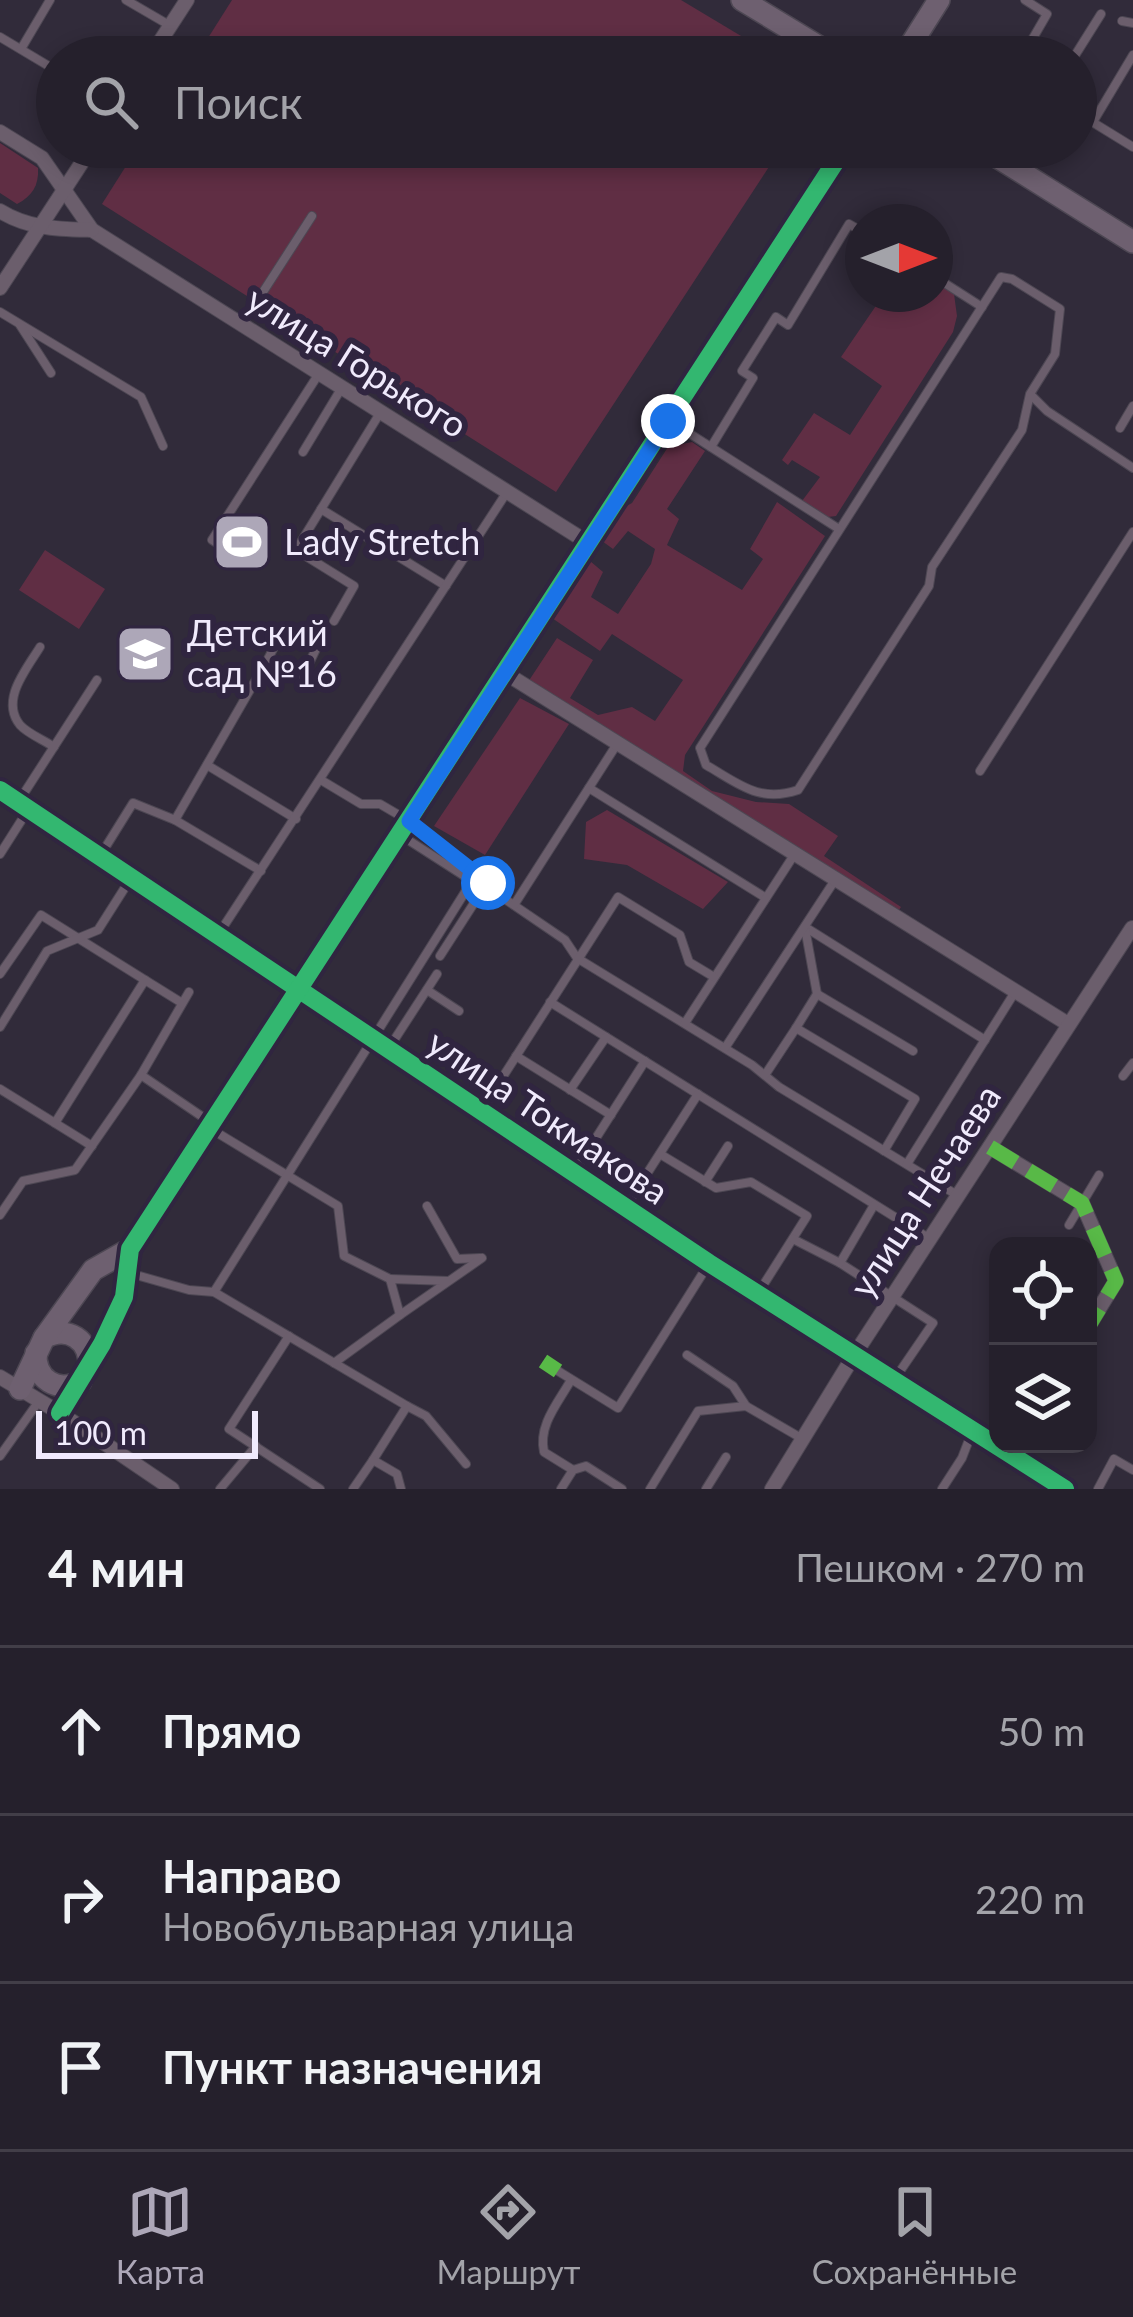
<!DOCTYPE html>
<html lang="ru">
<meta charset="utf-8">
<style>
:root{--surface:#25202c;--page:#2d2834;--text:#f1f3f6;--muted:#a3a3a9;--line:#423e48;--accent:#ada7b8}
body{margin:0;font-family:Lato,sans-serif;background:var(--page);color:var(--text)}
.controls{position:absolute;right:36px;bottom:36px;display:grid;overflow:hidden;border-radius:24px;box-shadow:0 6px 18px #0003}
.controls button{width:108px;height:108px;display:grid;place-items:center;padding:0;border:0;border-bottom:3px solid var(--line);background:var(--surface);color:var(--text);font:60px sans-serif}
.compass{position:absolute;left:845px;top:204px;width:108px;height:108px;border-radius:50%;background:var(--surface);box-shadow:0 6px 18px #0003;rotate:90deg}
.scale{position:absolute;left:36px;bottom:30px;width:222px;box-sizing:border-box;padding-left:12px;border:6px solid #f0eafc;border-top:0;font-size:33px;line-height:42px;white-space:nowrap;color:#f0eafc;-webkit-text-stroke:9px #302540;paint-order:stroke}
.stop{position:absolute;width:36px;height:36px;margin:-27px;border:9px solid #1a73e8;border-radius:50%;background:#fff}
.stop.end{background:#1a73e8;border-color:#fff;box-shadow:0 3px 12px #0008}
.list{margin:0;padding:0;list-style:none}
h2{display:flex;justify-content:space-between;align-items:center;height:156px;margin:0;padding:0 48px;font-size:51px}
h2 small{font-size:39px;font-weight:400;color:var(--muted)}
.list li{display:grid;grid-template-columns:78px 1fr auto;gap:36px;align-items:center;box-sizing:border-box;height:168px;padding:0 48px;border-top:3px solid var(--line)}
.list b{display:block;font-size:45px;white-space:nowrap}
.list p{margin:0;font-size:39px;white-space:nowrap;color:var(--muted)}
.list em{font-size:39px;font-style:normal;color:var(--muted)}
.icon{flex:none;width:66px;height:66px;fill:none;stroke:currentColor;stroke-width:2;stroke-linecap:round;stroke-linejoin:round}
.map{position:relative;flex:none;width:1133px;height:1489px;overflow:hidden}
.search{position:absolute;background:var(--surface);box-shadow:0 6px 18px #0003;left:36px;right:36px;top:36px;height:132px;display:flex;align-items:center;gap:30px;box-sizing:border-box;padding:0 42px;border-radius:66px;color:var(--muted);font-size:45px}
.sheet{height:660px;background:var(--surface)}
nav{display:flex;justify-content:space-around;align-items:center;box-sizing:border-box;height:168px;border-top:3px solid var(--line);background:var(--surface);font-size:33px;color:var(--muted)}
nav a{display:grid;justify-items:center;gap:6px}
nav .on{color:var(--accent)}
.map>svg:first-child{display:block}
</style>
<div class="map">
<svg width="1133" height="1489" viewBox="0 0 1133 1489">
<rect width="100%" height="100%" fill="#312b3a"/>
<g fill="#602e44">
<path d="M232,0H681L776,57H196Z"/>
<path d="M0,143L38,168C39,186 32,196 17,204L0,193Z"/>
<path d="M138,147H782L556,492L102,204Z"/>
<path d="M935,282L954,294L957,316L953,332L836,516L828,517L802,501L820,477L792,460L788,465L782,460L814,413L850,435L882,386L841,357L884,294H935Z"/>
<path d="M692,442L705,451L667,509L679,519L667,545L742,590L763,559L750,549L777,502L825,536L685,755L683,771L712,791L756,802L789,804L838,836L824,856L901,907L897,913L528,682L557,638L593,660L570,698L598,715L632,707L655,721L683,680L612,634L600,651L552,618L590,561L603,572L591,597L618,614L651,564L655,549L628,531L613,549L602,541L623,508L632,503L668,447Z"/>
<path d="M45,550L105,589L79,629L19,590Z"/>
<path d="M520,698L569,724L485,855L434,826Z"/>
<path d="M607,810L728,882L703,909L627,865L584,859L586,822Z"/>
</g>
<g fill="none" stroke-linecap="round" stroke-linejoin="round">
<defs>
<g id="lane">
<path d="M126,0L169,25"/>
<path d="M1122,21L1133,23"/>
<path d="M0,37L57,71"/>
<path d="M21,49L50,0"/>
<path d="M1022,57L1047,14L1025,0"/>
<path d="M1074,57L1101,14"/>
<path d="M1076,112L1133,147"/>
<path d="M1093,122L1133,55"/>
<path d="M935,277L982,307"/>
<path d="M1001,277L1012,279L1060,309L1055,354L1030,394L1022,430L932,567L929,586L798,790C759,803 739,784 706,765L700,748Z"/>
<path d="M0,312L141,397L163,446"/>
<path d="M243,323L312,216"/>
<path d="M20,325L51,373"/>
<path d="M1031,395L1047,411L1133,468"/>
<path d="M670,421L839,529"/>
<path d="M1120,428L1133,406"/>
<path d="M711,447L753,378L742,371L776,317L788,325L849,224L863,232"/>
<path d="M303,452L341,389"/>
<path d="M321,509L446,586"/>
<path d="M223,547L212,540L318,375"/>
<path d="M334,621L354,586L296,550L380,413"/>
<path d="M40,647C26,670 0,700 20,725C28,734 44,740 54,747"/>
<path d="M207,765L296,819"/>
<path d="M980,771L1133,532"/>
<path d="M321,780L361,804H380L409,821L467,869L484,878L493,891L565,940L577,958L752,1065L779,1087L957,1195"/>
<path d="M589,788L766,898"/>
<path d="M19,801L97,680"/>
<path d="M175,820L261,871"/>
<path d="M0,854L28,810"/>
<path d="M100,856L133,803L175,820L269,657L303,676L316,649L283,630L269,657"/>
<path d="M514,905L617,744"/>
<path d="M805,927L985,1040"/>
<path d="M218,935L507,492"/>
<path d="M440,956L487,883"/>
<path d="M0,974L41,915L145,980"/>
<path d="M427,990L459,1011"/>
<path d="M817,994L913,1051"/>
<path d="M550,1002L930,1239"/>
<path d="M685,1023L794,855"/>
<path d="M0,1027L47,951L98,930L131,878"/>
<path d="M796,1028L817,994L805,928"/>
<path d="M389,1048L437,974"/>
<path d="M725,1048L835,880"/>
<path d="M516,1056L611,1115"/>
<path d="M141,1075L189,992"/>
<path d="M765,1075L796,1028L915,1099L884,1151"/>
<path d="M1123,1076L1133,1063"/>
<path d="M0,1089L92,1146"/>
<path d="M570,1090L606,1037"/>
<path d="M481,1111L618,897L680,935L689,962L714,977"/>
<path d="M55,1123L145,980L182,1003"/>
<path d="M211,1129L338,1206L344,1256L390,1279"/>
<path d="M660,1154L716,1188L751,1182L807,1216L757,1295"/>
<path d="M907,1164L1015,992"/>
<path d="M575,1171L645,1061"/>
<path d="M705,1182L728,1146"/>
<path d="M427,1206L457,1259L480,1258"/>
<path d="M625,1208L698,1094"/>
<path d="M0,1215L23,1181L75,1170L141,1075L210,1122"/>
<path d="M1069,1225L1099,1175"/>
<path d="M793,1239L840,1263L933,1323L894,1380"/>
<path d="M840,1263L874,1205"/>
<path d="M129,1273L189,1290L214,1292L407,1406"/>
<path d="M449,1281L400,1315L390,1279L449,1281L482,1258"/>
<path d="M214,1292L472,881L402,836"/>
<path d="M289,1336L229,1429L320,1489"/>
<path d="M687,1355L733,1386L746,1406"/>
<path d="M334,1363L400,1315"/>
<path d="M558,1371L618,1408L708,1265"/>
<path d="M571,1380C558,1403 538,1425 544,1452L573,1470"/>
<path d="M0,1456L39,1401"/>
<path d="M373,1460L407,1406L426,1416L466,1464"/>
<path d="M220,1489L256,1446"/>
<path d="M353,1489L373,1460L397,1474L401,1489"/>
<path d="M561,1489L573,1470L586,1466L622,1489"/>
<path d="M650,1489L698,1411L746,1406L801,1438"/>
<path d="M706,1489L726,1457"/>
<path d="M942,1489L962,1458L972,1432"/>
<path d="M1098,1489L1114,1459L1133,1470"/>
</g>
<g id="street">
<path d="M150,57L187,0"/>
<path d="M0,132L42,158L92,230L590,544"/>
<path d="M0,211C29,229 59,229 92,230"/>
<path d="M0,288L92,147"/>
<path d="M505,673L1068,1024"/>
<path d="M0,790L709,1263L1065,1489"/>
<path d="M990,1147L1082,1203L1116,1281L1088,1327"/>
<path d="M0,1377L60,1413L172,1489"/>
<path d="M772,1489L853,1357L1132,928"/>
</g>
<g id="secondary">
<path d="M742,0L836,57"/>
<path d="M903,57L939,0"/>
<path d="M981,147L1133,242"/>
<path d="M44,1338C68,1325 90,1340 89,1366"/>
<path d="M36,1353C35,1379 57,1394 81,1381"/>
<path d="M20,1389L44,1338L93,1270L130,1249"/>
<path d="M60,1413L102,1344L124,1297L130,1249L845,147"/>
</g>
</defs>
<use href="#lane" stroke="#4d4753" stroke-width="10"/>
<use href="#street" stroke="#4d4753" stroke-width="16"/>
<use href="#secondary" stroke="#4d4753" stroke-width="24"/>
<use href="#lane" stroke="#6b5e6c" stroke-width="8"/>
<use href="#street" stroke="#6b5e6c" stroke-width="14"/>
<use href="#secondary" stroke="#6e6070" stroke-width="21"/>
<g stroke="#58b947" stroke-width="15" stroke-dasharray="30 15" stroke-linecap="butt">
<path d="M990,1147L1082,1203L1116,1281L1088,1327"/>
<path d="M543,1361L558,1371"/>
</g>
<defs>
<g id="cycleway">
<path d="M0,790L709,1263L1065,1489"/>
<path d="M60,1413L102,1344L124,1297L130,1249L845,147"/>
</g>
</defs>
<use href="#cycleway" stroke="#302540" stroke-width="26"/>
<use href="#cycleway" stroke="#33b770" stroke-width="18"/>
</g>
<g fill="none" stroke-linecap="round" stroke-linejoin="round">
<path stroke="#1a73e8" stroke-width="15" d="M488,883L409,821L668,421"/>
</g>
<defs>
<symbol id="stadium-square" viewBox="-11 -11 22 22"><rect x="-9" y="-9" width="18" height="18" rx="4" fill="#ada7b8" stroke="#302540"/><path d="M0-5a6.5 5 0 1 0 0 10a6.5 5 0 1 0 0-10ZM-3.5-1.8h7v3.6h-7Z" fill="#fff"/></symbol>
<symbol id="school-square" viewBox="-11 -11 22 22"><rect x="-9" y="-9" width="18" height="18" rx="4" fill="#ada7b8" stroke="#302540"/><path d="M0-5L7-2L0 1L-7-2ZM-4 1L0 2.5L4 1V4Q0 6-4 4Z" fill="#fff"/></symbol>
</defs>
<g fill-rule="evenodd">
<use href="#stadium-square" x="209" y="509" width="66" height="66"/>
<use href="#school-square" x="112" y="621" width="66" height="66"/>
</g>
<g text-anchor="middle" stroke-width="12" stroke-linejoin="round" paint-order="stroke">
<g font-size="36" fill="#f0eafc" stroke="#302540">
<text transform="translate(357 362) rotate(32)" y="13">улица Горького</text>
<text transform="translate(548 1117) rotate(34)" y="13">улица Токмакова</text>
<text transform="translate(925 1191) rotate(-57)" y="13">улица Нечаева</text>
</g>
<g font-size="36" fill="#f0eafc" stroke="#302540" text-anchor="start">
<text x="284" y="555">Lady Stretch</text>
<text x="187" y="646">Детский<tspan x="187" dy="41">сад №16</tspan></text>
</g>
</g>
</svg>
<div class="controls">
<button><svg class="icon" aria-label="locate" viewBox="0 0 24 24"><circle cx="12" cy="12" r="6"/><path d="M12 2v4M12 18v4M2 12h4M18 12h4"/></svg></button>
<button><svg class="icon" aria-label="layers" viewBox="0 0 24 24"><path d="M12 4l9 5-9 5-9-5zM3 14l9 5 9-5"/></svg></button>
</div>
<svg class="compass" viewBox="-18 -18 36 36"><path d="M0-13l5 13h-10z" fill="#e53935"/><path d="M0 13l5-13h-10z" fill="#a3a3a9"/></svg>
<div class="scale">100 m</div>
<div class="stop" style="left:488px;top:883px"></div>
<div class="stop end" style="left:668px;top:421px"></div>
<div class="search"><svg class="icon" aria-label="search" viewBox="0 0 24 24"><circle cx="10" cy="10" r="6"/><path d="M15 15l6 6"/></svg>Поиск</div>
</div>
<section class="sheet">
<h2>4 мин<small>Пешком · 270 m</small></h2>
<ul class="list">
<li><svg class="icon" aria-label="ahead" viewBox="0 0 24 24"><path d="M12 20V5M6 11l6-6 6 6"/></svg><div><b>Прямо</b></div><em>50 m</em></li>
<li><svg class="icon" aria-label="right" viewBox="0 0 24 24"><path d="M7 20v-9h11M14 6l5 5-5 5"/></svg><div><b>Направо</b><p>Новобульварная улица</p></div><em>220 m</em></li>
<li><svg class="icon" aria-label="arrive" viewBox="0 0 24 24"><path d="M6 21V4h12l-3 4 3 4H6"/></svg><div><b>Пункт назначения</b></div></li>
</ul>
</section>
<nav>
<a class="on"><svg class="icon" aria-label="map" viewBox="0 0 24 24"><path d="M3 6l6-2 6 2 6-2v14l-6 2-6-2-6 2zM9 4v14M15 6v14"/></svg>Карта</a>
<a><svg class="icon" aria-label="directions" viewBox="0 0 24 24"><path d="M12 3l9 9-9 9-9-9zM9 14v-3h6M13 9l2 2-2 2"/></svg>Маршрут</a>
<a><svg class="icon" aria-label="saved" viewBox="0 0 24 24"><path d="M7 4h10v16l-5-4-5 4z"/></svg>Сохранённые</a>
</nav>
